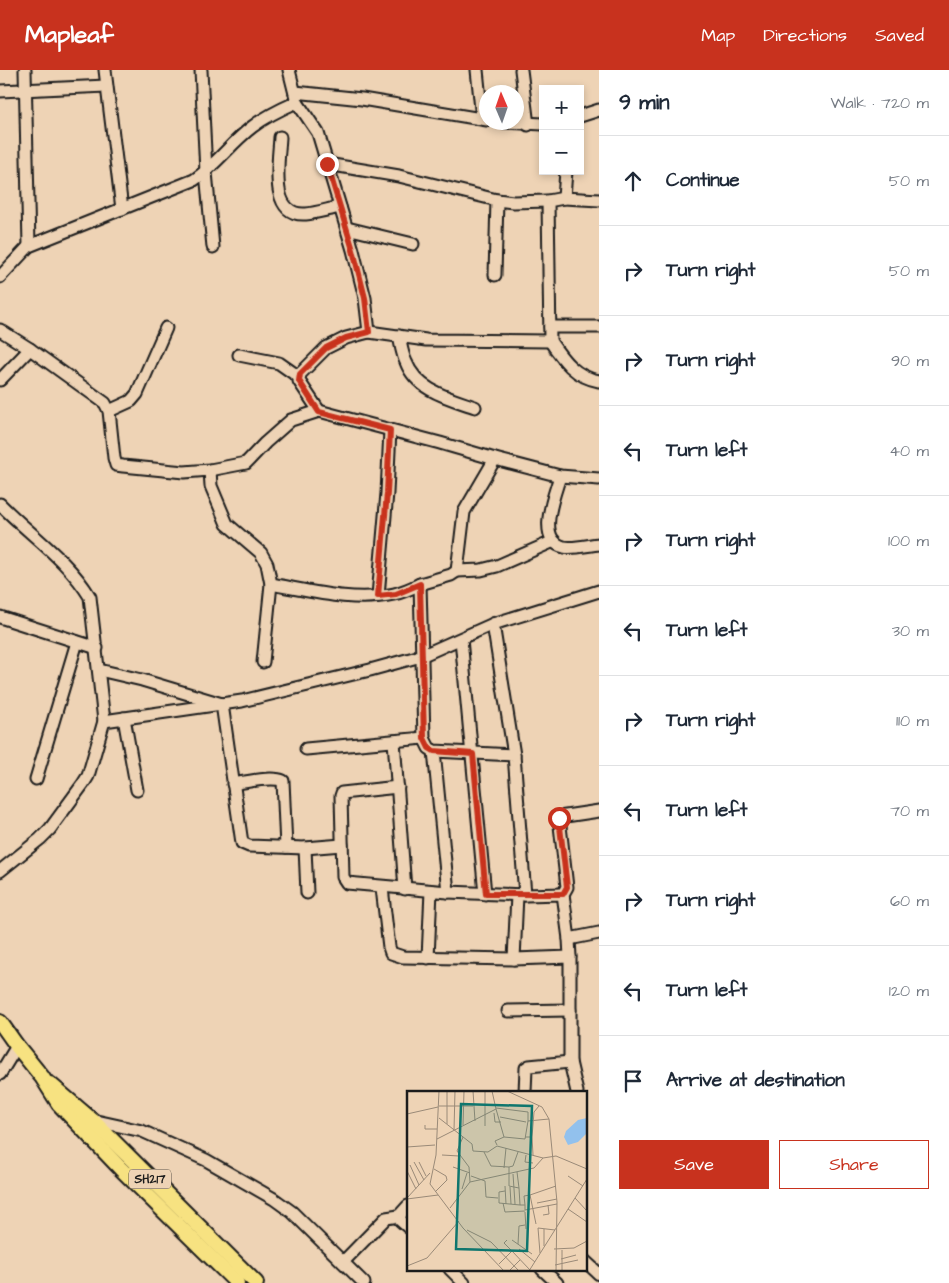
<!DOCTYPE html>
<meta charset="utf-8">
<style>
:root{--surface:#fff;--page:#f2f2f3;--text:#1f2937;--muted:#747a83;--line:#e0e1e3;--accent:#c8321e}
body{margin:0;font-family:"Architects Daughter",sans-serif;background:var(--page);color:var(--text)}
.controls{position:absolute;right:15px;top:15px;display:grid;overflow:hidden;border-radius:0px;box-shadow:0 2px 8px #0003}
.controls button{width:45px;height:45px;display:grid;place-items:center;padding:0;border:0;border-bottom:1px solid var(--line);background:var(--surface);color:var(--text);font:25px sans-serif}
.compass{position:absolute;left:479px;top:15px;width:45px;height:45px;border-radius:50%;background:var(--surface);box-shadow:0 2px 8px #0003;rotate:358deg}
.stop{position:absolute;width:15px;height:15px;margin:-11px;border:4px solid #c8321e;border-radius:50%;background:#fff}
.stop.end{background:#c8321e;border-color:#fff;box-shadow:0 1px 5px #0008}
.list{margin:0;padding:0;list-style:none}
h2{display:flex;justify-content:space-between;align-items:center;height:65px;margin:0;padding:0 20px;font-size:21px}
h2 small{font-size:16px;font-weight:400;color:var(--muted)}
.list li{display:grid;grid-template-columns:32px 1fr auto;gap:15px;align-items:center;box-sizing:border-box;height:90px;padding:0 20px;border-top:1px solid var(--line)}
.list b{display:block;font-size:19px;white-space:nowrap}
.list em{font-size:16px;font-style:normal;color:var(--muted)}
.actions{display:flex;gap:10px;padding:15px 20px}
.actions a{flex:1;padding:11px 0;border:1px solid var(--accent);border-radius:0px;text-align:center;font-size:18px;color:var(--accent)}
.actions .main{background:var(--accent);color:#fff}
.icon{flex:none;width:28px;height:28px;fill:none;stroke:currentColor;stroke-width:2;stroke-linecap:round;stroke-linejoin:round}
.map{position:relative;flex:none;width:599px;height:1213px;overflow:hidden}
header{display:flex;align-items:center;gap:30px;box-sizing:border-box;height:70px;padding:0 25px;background:var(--accent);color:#fff}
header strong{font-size:24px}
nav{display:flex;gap:28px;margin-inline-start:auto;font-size:18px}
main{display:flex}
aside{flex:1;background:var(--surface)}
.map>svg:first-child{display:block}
</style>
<header>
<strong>Mapleaf</strong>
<nav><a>Map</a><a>Directions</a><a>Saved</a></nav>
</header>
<main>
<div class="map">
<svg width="599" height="1213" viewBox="0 0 599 1213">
<rect width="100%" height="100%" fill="#eed3b5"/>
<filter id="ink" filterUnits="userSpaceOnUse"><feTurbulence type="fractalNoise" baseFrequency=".02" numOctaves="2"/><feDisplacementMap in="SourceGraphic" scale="10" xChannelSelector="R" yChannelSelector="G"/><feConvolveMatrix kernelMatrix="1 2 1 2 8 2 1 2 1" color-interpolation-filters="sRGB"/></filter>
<g filter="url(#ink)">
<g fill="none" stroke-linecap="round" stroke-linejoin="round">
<defs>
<g id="minor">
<path d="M25,0L29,176"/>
<path d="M105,0L122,139"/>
<path d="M201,0L206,102L213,177"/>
<path d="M477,0L482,49"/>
<path d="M521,0L528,55"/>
<path d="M0,21L106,16"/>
<path d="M295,22L362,29L487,50"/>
<path d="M297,32L318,63L353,180L365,228L369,262L346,268L326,278L300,304L299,311L319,341"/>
<path d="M580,46L599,40"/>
<path d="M503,52L543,54"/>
<path d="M280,67C279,90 268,147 306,144C317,143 329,139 340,137"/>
<path d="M327,94L399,106L497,130L513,132L548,131"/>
<path d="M566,101L564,128L599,130"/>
<path d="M347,158L413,174"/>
<path d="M495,205L497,130"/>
<path d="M0,207L29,176L194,110C216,95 231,73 252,57C266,46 281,39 297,32L289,0"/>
<path d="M550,257H599"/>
<path d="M0,260L30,279L105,333L109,341L114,388L116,395L123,396L184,402L210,400L246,393L265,373L291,350L319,341L440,373L495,389L560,406L599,409"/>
<path d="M369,262L426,270L550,271L548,131L564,128"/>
<path d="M399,266C401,275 402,284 406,292C417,321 449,328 475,337"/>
<path d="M550,271C563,290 575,307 599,311"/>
<path d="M239,285L279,293L299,307"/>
<path d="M0,310L30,279"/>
<path d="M109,341L131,331L137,324L166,258"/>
<path d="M495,389L464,442L457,501L451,505L420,514L424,668L429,678L434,681L514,685L525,825L563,824L569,869L599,863"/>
<path d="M210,400L211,416L227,454L261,483L267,494L271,514C311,521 354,533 394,524C403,522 412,518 420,514"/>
<path d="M560,406C555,424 535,470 564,477C574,479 588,475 599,474"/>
<path d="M0,434C30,465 68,490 90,527L104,651"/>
<path d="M457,501L481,500L497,496L554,471"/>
<path d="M378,526L387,423L390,360"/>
<path d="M0,547L97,578"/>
<path d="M493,554L514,685"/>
<path d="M461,569L485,824"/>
<path d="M263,592L271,514"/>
<path d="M99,600L142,610L222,634L242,773L249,776L305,778L342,775"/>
<path d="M124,648L137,720"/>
<path d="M394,671L405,819"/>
<path d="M306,679L424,668"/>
<path d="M434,681L448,822"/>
<path d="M36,709L77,572"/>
<path d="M233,714C244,712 273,706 283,711L286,777"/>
<path d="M398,717L342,723L341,726L343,807L347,813L448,822L525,825"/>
<path d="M305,778L307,823"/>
<path d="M0,801L40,769L50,759L83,714L88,706L104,651L242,631L370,600L421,586L493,554L599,521"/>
<path d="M382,818L389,877L391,883L403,887L514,889L570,887L569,869"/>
<path d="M563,824L567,817L559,747L599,741"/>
<path d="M570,887V992L577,1022"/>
<path d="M428,888L431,821"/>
<path d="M514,889L517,825"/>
<path d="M508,941L570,940"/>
<path d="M0,1004L17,976"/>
<path d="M525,1022L526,998L529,996L570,992"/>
<path d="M92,1050L142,1061L206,1090L274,1129L292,1142L364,1213"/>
<path d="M408,1136L399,1146L400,1150L408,1157"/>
<path d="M585,1191L599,1204"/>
<path d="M343,1192L386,1148L399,1146"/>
<path d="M450,1199L464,1213"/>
<path d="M542,1199L557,1213"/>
</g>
<g id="major">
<path d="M0,952L17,976L42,1007L59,1034L121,1099L237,1213"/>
<path d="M50,1014L92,1050L256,1213"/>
</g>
</defs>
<use href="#minor" stroke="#1c1c1c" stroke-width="15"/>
<use href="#major" stroke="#1c1c1c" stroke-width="18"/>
<use href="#minor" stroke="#eed3b5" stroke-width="11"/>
<use href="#major" stroke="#f7e281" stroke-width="14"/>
</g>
</g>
<g fill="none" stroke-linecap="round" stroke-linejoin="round" filter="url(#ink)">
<path stroke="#c8321e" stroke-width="6" d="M327,94L353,180L365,228L369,262L346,268L326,278L300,304L299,311L319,342L390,360L387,423L378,526L396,524L420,514L424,668L429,678L434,681L473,684L486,824H563L567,817L559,748"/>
</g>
<g text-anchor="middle" stroke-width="5" stroke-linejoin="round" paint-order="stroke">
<rect fill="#eed3b5" stroke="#5b534a" stroke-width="1" x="129" y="1099.5" width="42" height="19" rx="4"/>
<g font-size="12" font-weight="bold" fill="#1c1c1c">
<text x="150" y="1113">SH217</text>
</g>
</g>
<g transform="translate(407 1021)">
<rect width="180" height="180" fill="#eed3b5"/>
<path d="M180,27V42L171,51L161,54L157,46L159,40L171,29Z" fill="#92c1ed"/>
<path fill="none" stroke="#9a8a78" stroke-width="1" d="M32,0L29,64L23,93L56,137L97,180M66,0L68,30M78,0V35M100,0L135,16L142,28L150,111L149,180M32,15H66M89,17L121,21V30L142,28M89,18L97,46L88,50L90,54M87,22L88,31H94M0,23L31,16M93,26L119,31M32,27L65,53L66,60L81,61L90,55L136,67L149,65L180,78M40,33V0M18,34V38H30M56,34L57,0M47,39L48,0M56,46L50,60L62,76L63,91M97,46L118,48L121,30M118,46H125L126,64M125,46L127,21L132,15M30,48L89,18L85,0M0,56L28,54M77,61L84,75L102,76M111,61L106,75L102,76V95L112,97L113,114H118V119L150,113M35,64L52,65M119,64L118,71L126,72M7,71L17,89M12,71L19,85M3,74L12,94M46,76L63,82M97,77L99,57M27,78L39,85L40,89L28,101M0,80L9,98M110,81L112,97M106,83L108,113M64,85L78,90L79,106L91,107M161,85L176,95M98,95L99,113M103,96L104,113M55,98L60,82M98,100L92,101V112L113,114M0,107L23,82M168,107L180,120M0,108L31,104M96,112L98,121L118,120M130,112L150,108M118,114L117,105L123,104M43,117L63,91L127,77L136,67M161,118L180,131M118,121L119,138M136,124L142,123L141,114M129,133L123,104L149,95M137,138V155M60,139L84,151L112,180M100,149L97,152L105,160M105,149L125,163M111,153L112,135L118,134M112,158L128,171M147,158L167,157L180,150M155,159V180M133,162L131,137L148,139M154,168L169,164M92,173L105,160L123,179M148,174L171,169M0,175L20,167L52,130M102,180L113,169M122,180L180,88"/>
<path fill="#0f766e" fill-opacity="0.15" stroke="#0f766e" stroke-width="2.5" d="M54,13L125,15L120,160L49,158Z"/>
<rect width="180" height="180" fill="none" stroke="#1c1c1c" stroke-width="2.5"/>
</g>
</svg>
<div class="controls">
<button>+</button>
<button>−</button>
</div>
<svg class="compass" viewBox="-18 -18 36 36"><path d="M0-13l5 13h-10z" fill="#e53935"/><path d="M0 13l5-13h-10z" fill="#747a83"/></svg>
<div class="stop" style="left:559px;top:748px"></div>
<div class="stop end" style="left:327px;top:94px"></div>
</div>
<aside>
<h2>9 min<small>Walk · 720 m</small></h2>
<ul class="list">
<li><svg class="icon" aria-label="ahead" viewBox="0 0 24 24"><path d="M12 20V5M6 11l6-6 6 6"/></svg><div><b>Continue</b></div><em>50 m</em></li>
<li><svg class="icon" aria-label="right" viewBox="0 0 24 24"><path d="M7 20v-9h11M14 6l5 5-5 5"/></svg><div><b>Turn right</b></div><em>50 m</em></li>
<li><svg class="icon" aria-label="right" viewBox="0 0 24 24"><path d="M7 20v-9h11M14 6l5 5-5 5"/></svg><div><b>Turn right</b></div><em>90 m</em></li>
<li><svg class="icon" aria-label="left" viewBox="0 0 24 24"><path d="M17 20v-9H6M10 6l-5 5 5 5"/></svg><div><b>Turn left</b></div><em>40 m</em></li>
<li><svg class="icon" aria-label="right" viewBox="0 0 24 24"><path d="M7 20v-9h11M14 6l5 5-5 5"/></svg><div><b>Turn right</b></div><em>100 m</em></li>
<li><svg class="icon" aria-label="left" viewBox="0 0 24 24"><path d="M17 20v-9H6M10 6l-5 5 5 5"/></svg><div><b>Turn left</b></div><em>30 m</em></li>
<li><svg class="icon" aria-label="right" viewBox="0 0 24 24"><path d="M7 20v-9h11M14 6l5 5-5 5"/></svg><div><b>Turn right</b></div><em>110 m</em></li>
<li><svg class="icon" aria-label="left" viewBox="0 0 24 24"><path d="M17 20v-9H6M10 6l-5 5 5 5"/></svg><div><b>Turn left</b></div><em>70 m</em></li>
<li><svg class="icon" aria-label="right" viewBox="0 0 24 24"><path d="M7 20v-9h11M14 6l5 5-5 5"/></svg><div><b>Turn right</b></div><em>60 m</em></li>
<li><svg class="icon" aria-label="left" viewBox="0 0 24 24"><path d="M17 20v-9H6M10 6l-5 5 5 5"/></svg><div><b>Turn left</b></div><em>120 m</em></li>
<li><svg class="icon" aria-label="arrive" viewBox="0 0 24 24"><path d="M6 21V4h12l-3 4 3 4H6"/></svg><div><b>Arrive at destination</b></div></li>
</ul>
<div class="actions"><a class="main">Save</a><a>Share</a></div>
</aside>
</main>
